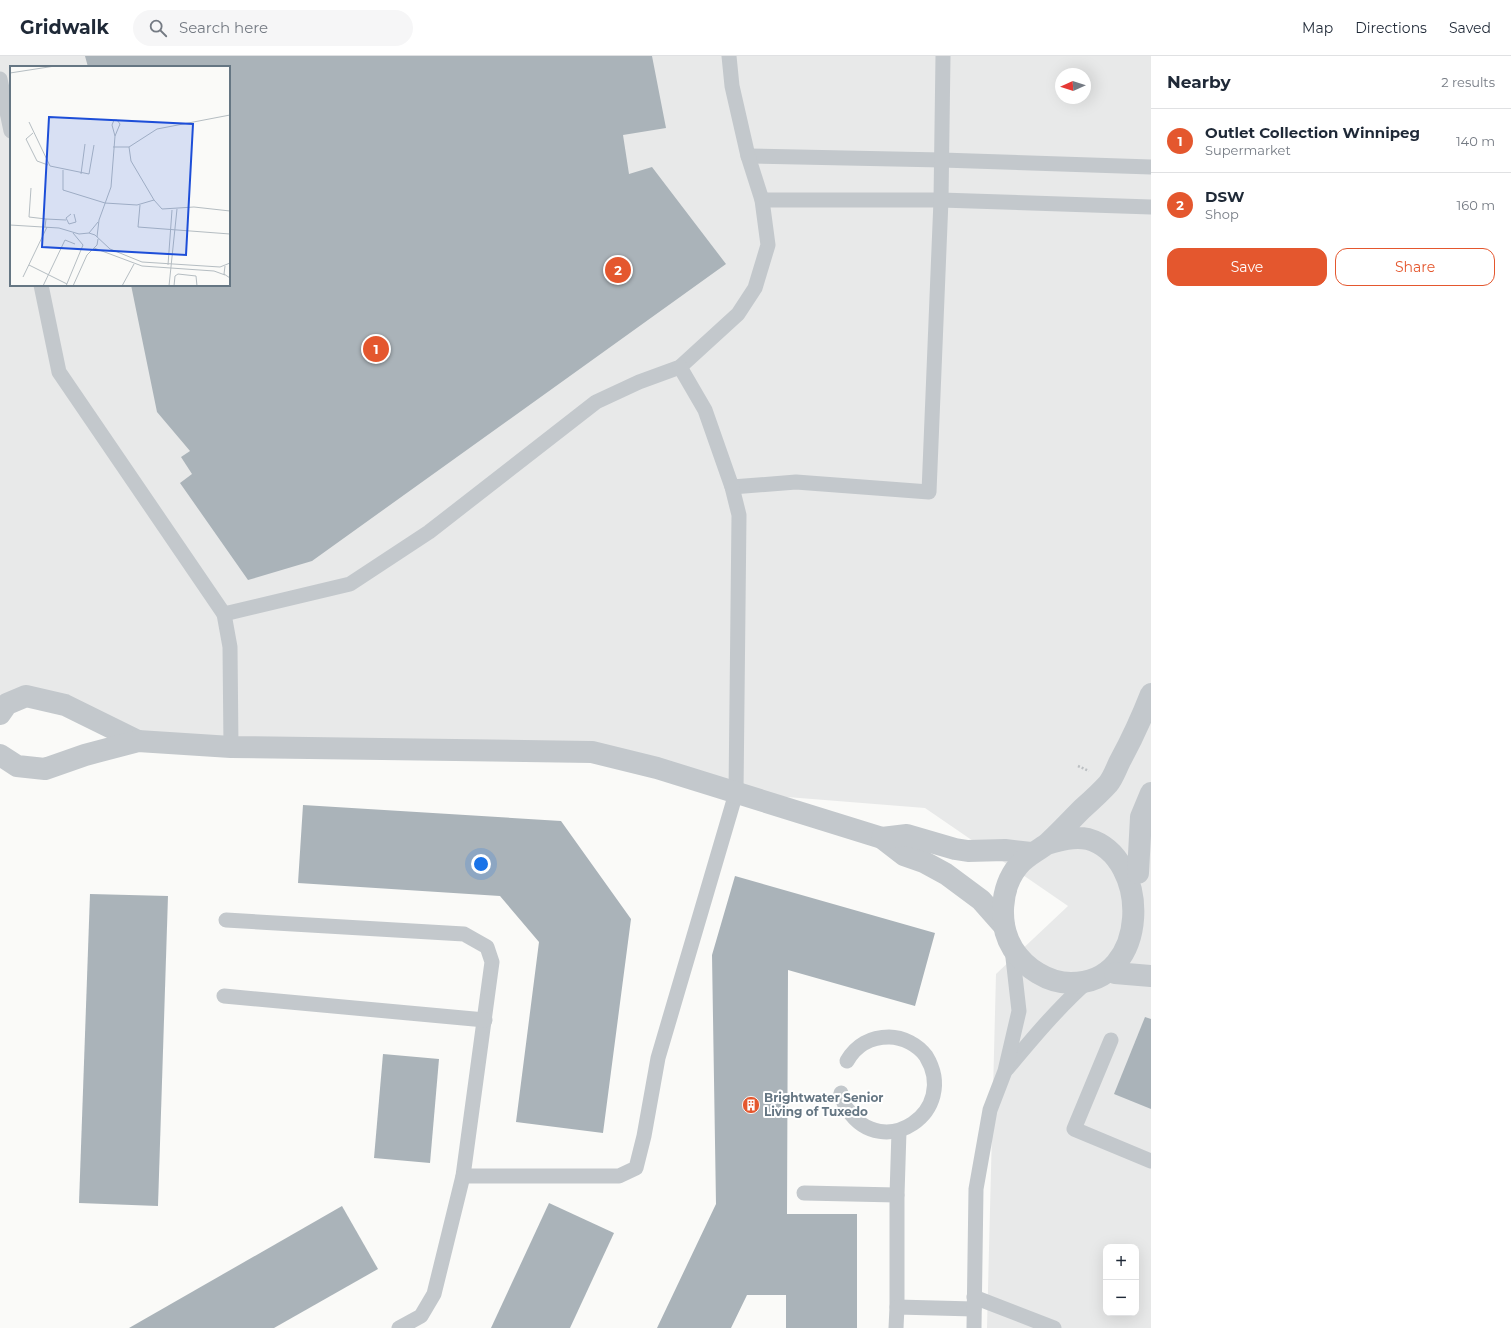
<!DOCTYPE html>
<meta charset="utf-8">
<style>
:root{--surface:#fff;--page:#f6f6f7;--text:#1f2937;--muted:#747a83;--line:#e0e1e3;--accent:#e4572e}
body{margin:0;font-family:Montserrat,sans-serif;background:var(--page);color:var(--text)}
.controls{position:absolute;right:12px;bottom:12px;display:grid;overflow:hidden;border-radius:8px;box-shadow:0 4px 16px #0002}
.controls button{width:36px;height:36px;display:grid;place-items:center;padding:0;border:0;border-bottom:1px solid var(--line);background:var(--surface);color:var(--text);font:20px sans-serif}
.compass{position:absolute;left:1055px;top:12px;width:36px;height:36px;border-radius:50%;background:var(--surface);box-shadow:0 4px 16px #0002;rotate:267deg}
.you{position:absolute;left:481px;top:808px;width:14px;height:14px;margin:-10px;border:3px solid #fff;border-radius:50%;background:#1a73e8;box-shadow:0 0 0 6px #1a73e833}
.badge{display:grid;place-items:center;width:26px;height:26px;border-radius:50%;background:var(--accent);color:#fff;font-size:13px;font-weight:700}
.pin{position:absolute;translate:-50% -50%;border:2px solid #fff;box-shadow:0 1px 4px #0006}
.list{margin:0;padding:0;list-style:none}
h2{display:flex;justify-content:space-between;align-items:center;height:52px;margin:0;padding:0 16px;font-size:17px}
h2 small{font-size:13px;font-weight:400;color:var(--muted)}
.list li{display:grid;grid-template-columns:26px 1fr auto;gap:12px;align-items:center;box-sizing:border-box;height:64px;padding:0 16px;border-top:1px solid var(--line)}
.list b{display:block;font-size:15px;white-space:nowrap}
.list p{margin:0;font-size:13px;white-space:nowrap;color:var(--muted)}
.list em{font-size:13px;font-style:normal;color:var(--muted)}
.actions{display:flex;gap:8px;padding:12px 16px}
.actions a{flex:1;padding:9px 0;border:1px solid var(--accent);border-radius:12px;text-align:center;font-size:14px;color:var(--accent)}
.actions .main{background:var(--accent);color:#fff}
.icon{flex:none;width:22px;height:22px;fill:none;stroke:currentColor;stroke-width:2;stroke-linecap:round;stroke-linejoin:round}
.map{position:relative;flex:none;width:1151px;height:1272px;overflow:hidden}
header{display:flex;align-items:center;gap:24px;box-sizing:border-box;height:56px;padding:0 20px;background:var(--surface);border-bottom:1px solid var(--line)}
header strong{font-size:19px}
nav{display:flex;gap:22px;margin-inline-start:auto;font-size:14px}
.search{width:280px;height:36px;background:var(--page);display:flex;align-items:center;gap:10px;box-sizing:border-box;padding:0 14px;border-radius:22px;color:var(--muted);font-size:15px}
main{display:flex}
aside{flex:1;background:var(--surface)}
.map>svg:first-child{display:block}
</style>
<header>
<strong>Gridwalk</strong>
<div class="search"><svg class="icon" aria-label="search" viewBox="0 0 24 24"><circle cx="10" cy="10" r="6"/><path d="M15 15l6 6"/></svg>Search here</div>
<nav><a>Map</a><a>Directions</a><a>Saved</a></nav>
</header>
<main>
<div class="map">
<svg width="1151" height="1272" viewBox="0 0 1151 1272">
<rect width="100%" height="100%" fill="#fafaf8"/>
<path fill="#e8e9e9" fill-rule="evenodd" d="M0,0H1151V1272H987L996,918L1068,850L925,752L736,737L592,696L138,685L26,640L0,658ZM11,11H229V229H11ZM1061,18H1085V42H1061ZM1106,1191H1136V1257H1106Z"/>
<g fill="#aab3b9">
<path d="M85,0H652L666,72L623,79L629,118L652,111L726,208L312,505L248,524L180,427L192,418L181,401L190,395L157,356L131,229H229V11H88Z"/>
<path d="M303,749L561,765L631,863L603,1077L516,1066L539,886L500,840L298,827Z"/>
<path d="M735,820L935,877L915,950L788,914L787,1158H857V1272H786V1239H747L731,1272H657L716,1148L712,899Z"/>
<path d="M90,838L168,840L158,1150L79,1147Z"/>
<path d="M1145,961L1151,963V1053L1114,1038Z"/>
<path d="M383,998L439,1003L430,1107L374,1102Z"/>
<path d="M549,1147L614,1177L570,1272H491Z"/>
<path d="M342,1150L378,1213L274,1272H129Z"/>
</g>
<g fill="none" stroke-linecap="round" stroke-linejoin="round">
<path stroke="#bbbfc2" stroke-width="2.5" stroke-dasharray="2 2" stroke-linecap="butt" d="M1078,710L1089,715"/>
<g stroke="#c3c8cc" stroke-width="15">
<path d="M0,23L11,75"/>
<path d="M748,100L942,104L1151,111"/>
<path d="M762,144H941L1151,151"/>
<path d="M41,229L59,316L224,558L350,528L429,476L596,346L639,326L680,311L738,258L755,232L768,189L762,144L748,100L732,30L729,0"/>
<path d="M732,431L796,426L929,436L941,144L943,0"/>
<path d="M224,558L230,591L231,691"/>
<path d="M226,864L464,878L487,891L492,906L463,1120L434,1238L421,1260L399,1272"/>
<path d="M224,940L485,964"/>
<path d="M1111,984L1074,1073L1151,1105"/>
<path d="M1007,1013C1032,983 1057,953 1086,927"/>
<path d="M841,1037C843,1043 844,1050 848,1054C883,1106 960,1056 926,1000C918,989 903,981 889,981C871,981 856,989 847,1005"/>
<path d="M463,1120H619L636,1112L644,1080L658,1002L736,737L739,459L732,431L705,354L680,311"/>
<path d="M804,1137L897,1139"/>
<path d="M974,1241L1054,1272"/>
<path d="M897,1251V1139L899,1075"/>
<path d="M896,1272L897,1251L974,1253"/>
<path d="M974,1272L976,1133L990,1054L1005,1015L1019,955L1012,893"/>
</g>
<g stroke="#c3c8cc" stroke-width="22">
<path d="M0,658L7,648L26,640L65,649L138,685"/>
<path d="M0,699L17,710L45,713L85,699L138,685L231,691L592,696L657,712L882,782L904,799L924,806L946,818L981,844L1004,870"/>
<path d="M882,782L907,779L955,793L968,795L1005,794L1031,797"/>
<path d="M1047,788C1060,784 1074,780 1088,783C1151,801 1151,927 1071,927C1048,927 1025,912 1013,893C998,869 1000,832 1018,810C1026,800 1038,795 1048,787C1060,776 1071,764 1082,753C1091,745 1100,737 1108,728C1113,722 1116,713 1120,705C1132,683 1142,661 1151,638"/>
<path d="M1138,817L1141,761L1151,737"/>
<path d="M1115,917L1151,920"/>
</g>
</g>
<defs>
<symbol id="building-disc" viewBox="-11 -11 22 22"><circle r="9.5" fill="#e4572e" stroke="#fff"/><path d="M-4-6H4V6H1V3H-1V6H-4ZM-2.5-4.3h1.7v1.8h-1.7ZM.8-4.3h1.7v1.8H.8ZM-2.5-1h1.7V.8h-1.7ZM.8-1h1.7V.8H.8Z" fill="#fff"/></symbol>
</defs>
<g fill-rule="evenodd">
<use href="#building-disc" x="741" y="1039" width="20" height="20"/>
</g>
<g text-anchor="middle" stroke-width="4" stroke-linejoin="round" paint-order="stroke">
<g font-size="12" font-weight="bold" fill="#657683" stroke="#fff" text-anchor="start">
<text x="764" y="1046">Brightwater Senior<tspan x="764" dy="14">Living of Tuxedo</tspan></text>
</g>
</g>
<g transform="translate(10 10)">
<rect width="220" height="220" fill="#fafaf8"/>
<path fill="none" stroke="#b5bdc2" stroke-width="1" d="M0,7L45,0M220,49L147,63L119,81L121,95L144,134L152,143L184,141L220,145M19,56L40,100L79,108L84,79M23,67L16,73L27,95L38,99M103,81H119M53,104V124L95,137L127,139L144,134M71,108L75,78M21,122L19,151L36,153L35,161M130,139L128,161L220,168M61,148L56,152L59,158L66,156L64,148M36,153L56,154M0,159L49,162L69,168L79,167L88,156M79,167L85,169L100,183L132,196L210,201L220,197M87,171L89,154L101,121L105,70L102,59L104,54H107L110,58L105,70M84,182L132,200L204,205L215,209M19,199L57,218M158,199L162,144M215,200L214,208L220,212M13,211L37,161M33,220L55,174L65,178M56,220L73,179L63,167M63,220L77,189L87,179L88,173M112,220L124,198M159,220L167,143M164,220L165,210L168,208L186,210L187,220"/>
<path fill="#1d4ed8" fill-opacity="0.15" stroke="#1d4ed8" stroke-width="2" d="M39,51L183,58L176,189L32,181Z"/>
<rect width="220" height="220" fill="none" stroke="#657683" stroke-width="2"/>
</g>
</svg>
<div class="controls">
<button>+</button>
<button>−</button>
</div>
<svg class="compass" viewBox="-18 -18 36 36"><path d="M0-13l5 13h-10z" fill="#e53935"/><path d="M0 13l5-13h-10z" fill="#747a83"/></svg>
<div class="you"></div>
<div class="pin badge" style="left:376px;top:293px">1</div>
<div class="pin badge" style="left:618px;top:214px">2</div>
</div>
<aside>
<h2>Nearby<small>2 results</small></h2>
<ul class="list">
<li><span class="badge">1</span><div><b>Outlet Collection Winnipeg</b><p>Supermarket</p></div><em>140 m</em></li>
<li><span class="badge">2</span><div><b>DSW</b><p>Shop</p></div><em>160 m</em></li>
</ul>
<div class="actions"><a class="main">Save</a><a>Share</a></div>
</aside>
</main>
